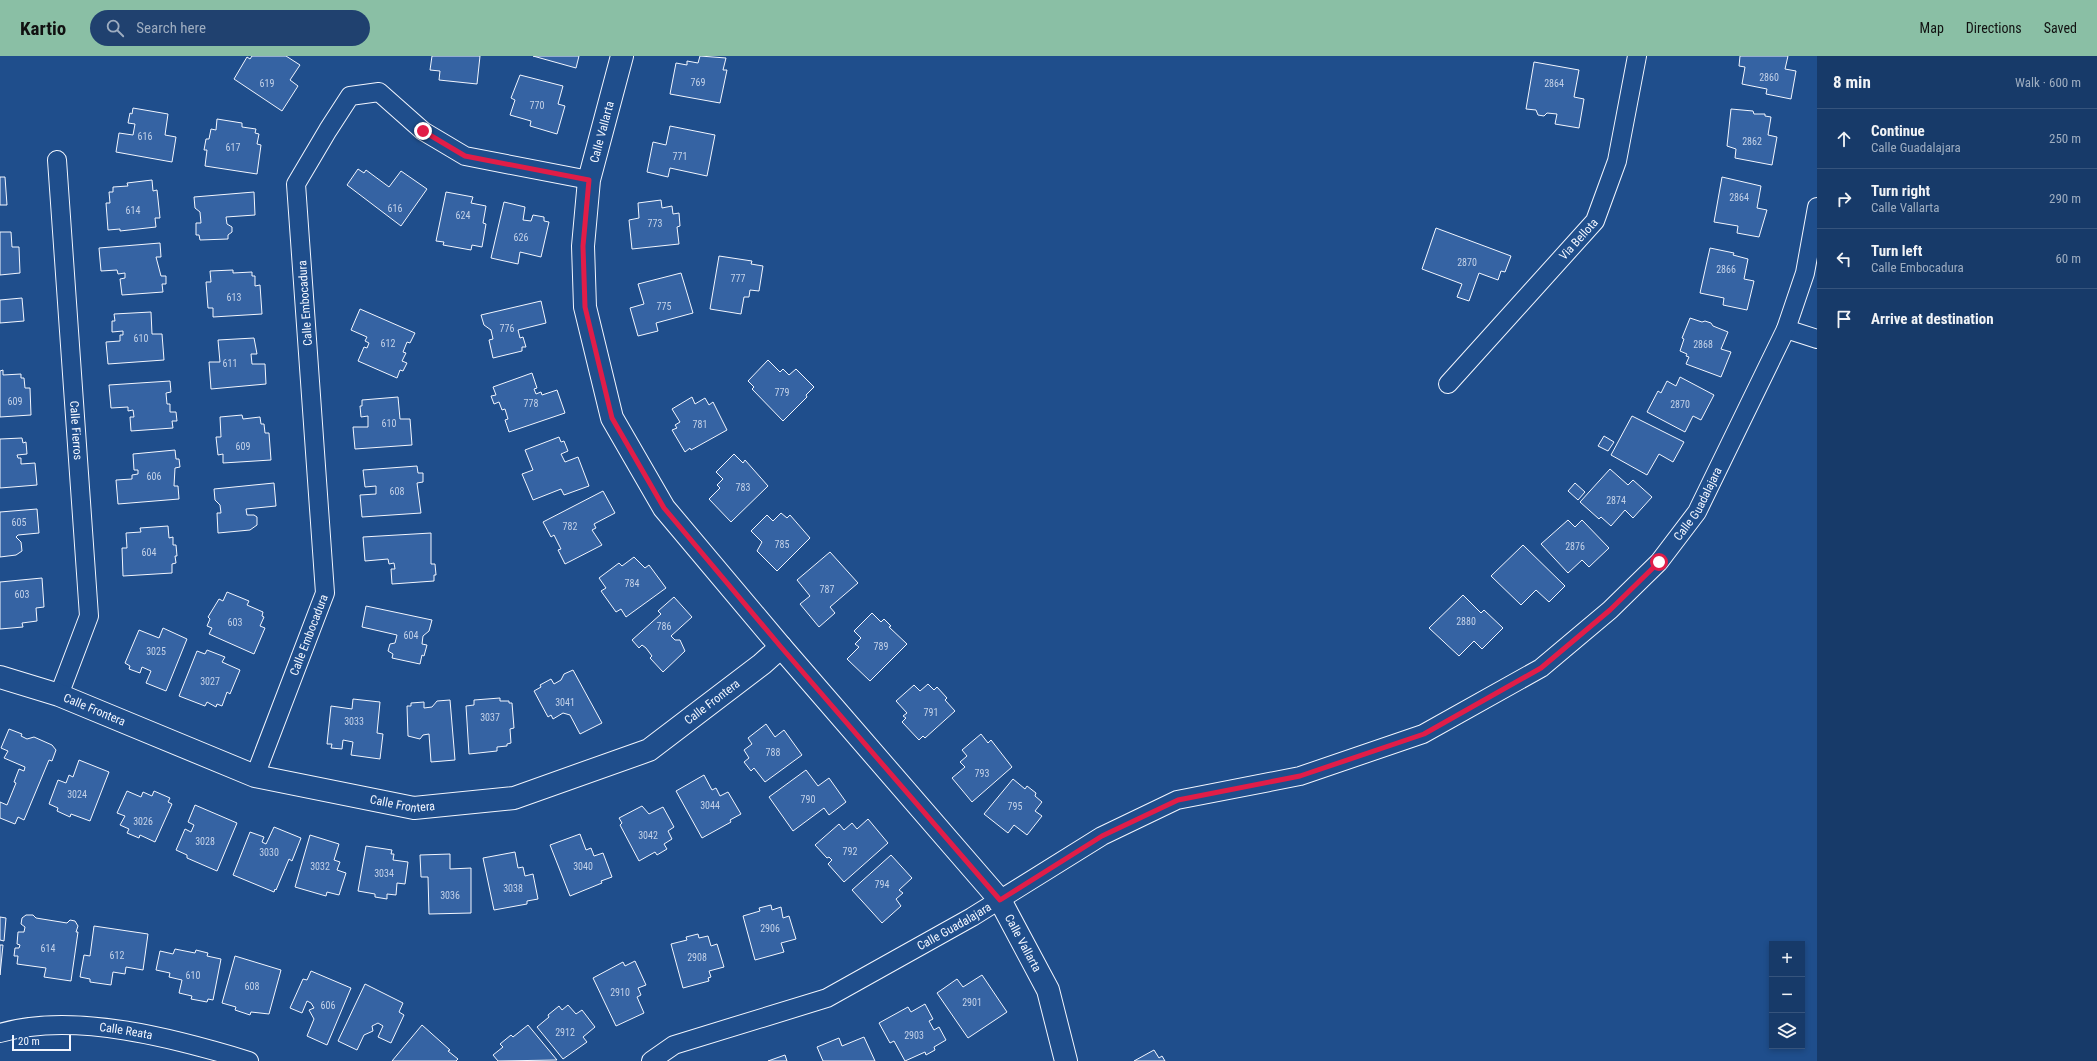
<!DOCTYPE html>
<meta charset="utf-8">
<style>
:root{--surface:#173a69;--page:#20416f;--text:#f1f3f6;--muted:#9eadc0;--line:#36547d;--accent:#8abfa5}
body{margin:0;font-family:"Roboto Condensed",sans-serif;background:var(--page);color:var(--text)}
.controls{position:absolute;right:12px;bottom:12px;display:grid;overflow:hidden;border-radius:0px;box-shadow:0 2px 6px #0003}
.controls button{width:36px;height:36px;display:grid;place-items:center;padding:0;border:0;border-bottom:1px solid var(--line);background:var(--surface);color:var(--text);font:20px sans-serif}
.scale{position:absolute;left:12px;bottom:10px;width:59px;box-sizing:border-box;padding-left:4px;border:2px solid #f2f6ff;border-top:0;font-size:11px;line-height:14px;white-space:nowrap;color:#f2f6ff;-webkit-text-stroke:3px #1f4e8c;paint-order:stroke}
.stop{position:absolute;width:12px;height:12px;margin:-9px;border:3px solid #e11d48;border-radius:50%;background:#fff}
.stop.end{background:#e11d48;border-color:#fff;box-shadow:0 1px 4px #0008}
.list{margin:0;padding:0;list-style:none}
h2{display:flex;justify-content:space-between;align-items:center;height:52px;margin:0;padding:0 16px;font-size:17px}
h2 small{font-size:13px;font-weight:400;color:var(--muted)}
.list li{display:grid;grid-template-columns:26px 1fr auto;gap:12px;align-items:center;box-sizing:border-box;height:60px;padding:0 16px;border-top:1px solid var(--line)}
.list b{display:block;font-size:15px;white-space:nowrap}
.list p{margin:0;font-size:13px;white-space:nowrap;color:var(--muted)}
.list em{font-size:13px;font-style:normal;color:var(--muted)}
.icon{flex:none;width:22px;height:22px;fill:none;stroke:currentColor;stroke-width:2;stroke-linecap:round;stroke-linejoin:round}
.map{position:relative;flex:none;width:1817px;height:1005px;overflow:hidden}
header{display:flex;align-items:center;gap:24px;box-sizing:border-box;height:56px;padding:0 20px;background:var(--accent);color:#111}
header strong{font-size:19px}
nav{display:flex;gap:22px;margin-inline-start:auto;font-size:14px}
.search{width:280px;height:36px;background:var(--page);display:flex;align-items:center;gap:10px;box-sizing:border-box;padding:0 14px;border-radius:22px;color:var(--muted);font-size:15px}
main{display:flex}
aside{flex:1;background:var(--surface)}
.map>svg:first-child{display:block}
</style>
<header>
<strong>Kartio</strong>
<div class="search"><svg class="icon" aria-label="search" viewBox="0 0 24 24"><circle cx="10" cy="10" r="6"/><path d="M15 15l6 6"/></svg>Search here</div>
<nav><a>Map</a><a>Directions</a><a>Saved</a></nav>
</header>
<main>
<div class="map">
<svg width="1817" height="1005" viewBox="0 0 1817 1005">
<rect width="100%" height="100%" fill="#1f4e8c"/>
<g fill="#3563a3" stroke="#f2f6ff">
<path d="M252,0H286L300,9L290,24L298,30L282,55L234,23L247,1L250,3Z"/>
<path d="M432,0H480L477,28L439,24L440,15L430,14Z"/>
<path d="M533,0H579L576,12Z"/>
<path d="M700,0L726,2L723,14H727L720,47L670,38L676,7L687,9V5L698,7Z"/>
<path d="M1740,0H1788L1785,13L1796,15L1791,43L1766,38L1767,33L1742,28L1745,11L1739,10Z"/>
<path d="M1534,6L1579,14L1574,41L1584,43L1579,72L1555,68L1557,58L1547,57L1544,60L1538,59L1536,54L1526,53Z"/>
<path d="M520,19L563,30L558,48L565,50L557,78L530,70L531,65L510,59L515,44L511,42Z"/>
<path d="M133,52L168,58L165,79L176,81L172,106L116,96L119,77L133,79L135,68L128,67L130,57L132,58Z"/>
<path d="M1731,53L1753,55L1754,58H1765V60L1771,61L1768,79L1777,81L1772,109L1735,102L1736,93L1727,90Z"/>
<path d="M217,63L242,67V71L256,73L255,77L259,78L257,88L261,89L257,118L205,110L207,94H204L206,83H209L211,73L216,74Z"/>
<path d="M670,70L715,79L707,120L670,112L668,121L647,116L653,86L666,89Z"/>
<path d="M358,113L364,117L366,114L389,131L401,115L427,133L401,170L347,129Z"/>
<path d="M0,121H5L7,149H0Z"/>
<path d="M1722,121L1761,130L1757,152L1767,154L1759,181L1737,177L1738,170L1714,166Z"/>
<path d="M152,124L153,135L157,134L160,162H155L156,171L120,175V173L108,174L106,147H110L109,136H113V131L128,130L127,127Z"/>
<path d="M254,136L255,159L226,161L227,168L232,171V176L228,179V183L200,184L199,179H196V167H201L200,156L195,152L194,141Z"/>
<path d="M446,136L473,141L471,147L486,150L483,167L486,168L482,191L472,189L471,194L443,189L444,186L436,185Z"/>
<path d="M661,144L662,152L672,150L673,158L679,157L680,170L677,171L679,188L632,193L629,164L639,162L638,147Z"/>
<path d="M504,146L525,151L523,164L531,165L533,159L544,161V165L549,166L541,201L520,196L518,208L491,202Z"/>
<path d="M1436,172L1511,200L1505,216L1501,215L1498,224L1479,217L1469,245L1457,241L1462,228L1422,213Z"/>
<path d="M0,176H11L12,191H19L20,217L0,219Z"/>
<path d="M160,187L161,201H156L161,220H166V228H162L163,236L122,239L120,223L125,222V217L118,218L117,214L101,215L99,192Z"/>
<path d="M1710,192L1734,197L1733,199L1748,203L1744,223L1754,225L1747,254L1723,249L1724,242L1700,237Z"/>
<path d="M719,200L752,205L751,208L763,210L759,235L750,234L749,241H744L741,258L710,253Z"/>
<path d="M233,214V217L252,216V220H255V230L260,229L262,258L213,261V252H208L206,226H211L210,215Z"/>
<path d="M681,217L693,257L656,267L658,275L638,280L630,252L644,248L638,228Z"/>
<path d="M22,242L24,265L0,267V244Z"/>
<path d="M541,245L546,267L518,274L520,282L523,281L526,291H522V295L493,302L489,284L493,283L491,274L484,269L481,259Z"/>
<path d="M360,253L415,277L410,287L407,286L403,296L406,297L402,305L407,307L403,315L400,314L397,322L358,305L364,291L367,292L369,287L365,285L367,281L351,274Z"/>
<path d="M151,256L152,278H162L164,304L108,308L106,286L120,285V279H123V275L112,276V265H115L114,258Z"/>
<path d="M1690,262L1702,266L1705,265L1711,267L1713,270L1728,276L1721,293L1731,296L1721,321L1686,308L1689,301L1686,300L1687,298L1680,295L1684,283L1682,282Z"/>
<path d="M254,282L257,298H251L252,308H265L266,328L211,333L209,306H220L218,284Z"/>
<path d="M768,304L780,316L783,313L789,319L796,313L814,331L806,339L807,341L783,365L752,333L754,331L748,325Z"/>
<path d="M3,314V319L21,318V322H24L25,332H30L31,359L0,361V315Z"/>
<path d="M532,317L537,332L534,333L536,338L541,336L542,339L557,334L565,357L509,376L505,364L508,363L505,353L502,354L499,346L494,348L491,340L496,339L493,331Z"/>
<path d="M1680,321L1714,339L1701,364L1693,360L1685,376L1647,356L1658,335L1661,337L1667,325L1676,330Z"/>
<path d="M170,325L171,336L166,337L167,348H170V356H176L177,365H172L173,372L131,375L130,361H134L133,354L128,355V351L111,352L109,329Z"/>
<path d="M398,341L400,363H410L412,389L355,393L353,371H368V360L361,361L360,350H362V344Z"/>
<path d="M692,341L695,348L705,342L709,349L713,346L727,374L691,394L690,392L685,396L672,374L677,372L675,369L680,366L672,353Z"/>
<path d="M242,359L243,363L260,361L261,368H264L265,377H269L271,404L223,407V398L218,399L216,381H221L220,361Z"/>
<path d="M1632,360L1684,386L1673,406L1659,398L1647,419L1611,399Z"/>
<path d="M1604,380L1614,386L1608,395L1598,390Z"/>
<path d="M559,381L561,386L564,385L568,395L561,398L565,406L578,401L589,430L564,439L561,433L533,444L522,418L533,414L525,394Z"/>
<path d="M22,382L23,387L26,386L27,398L17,399L18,402H21V408L35,407L37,429L0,432V383Z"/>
<path d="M175,394L176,403H179L180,411L175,412L174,430H178L179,443L118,448L116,424L132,423V419L138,418V414H134L133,398Z"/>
<path d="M734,398L743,407L745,404L768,430L731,466L709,443L720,432L717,429L723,423L716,416Z"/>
<path d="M417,410L418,417H423V426L417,427L421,457L362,461L360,439L376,438V430L365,431L363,414Z"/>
<path d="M1610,413L1628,429L1633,424L1652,441L1633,462L1625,454L1611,470L1601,461L1599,463L1580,446Z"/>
<path d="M274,427L276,450L246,453L247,459H254L257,461V469L250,474L218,477L217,457H221L220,449L215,444L214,433Z"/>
<path d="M1575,427L1585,436L1578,444L1568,435Z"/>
<path d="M603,435L615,457L594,468L596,472L592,474L602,489L565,508L558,494L561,493L554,479L551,481L543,466Z"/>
<path d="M37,453L39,477L18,479L16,481L21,486L22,495L16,499L0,501V456Z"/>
<path d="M781,457L787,462L790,459L810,482L777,515L757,495L762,486L751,475L767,459L773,465Z"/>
<path d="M1568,464L1575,471L1582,464L1609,492L1589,511L1582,504L1568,517L1541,488Z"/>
<path d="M168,470L169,482L173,481V489H176L177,500H175L176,507L172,508V517L123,520L122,492H127L126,477L141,476L140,472Z"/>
<path d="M431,477V508H435L436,519H434V525L392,528L391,513H395L394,507L389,508L388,503L365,505L363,481Z"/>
<path d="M1523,489L1565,530L1549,546L1536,534L1521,549L1491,520Z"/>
<path d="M830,496L858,527L830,551L835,557L819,571L800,548L810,540L797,524Z"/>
<path d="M634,501L645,512L649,509L666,532L626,561L621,553L616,556L601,535L606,532L599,522L619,507L622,510Z"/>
<path d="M42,522L44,551L36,552L37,565L22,567L23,571L0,573V526Z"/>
<path d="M227,536L249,545L247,549L263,556L262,560L264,561L260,570L265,572L254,598L209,578L212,572L207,570L210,563L208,561L219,543L223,545Z"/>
<path d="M1463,539L1481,557L1484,554L1503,572L1482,593L1474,585L1459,600L1429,572Z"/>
<path d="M674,541L692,561L671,580L675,584H680L685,595L663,616L650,602L652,600L646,592L642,589L639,592L632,584L661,558L658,555Z"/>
<path d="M366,550L432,564L429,575L423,580L422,588L427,589L424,600L422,599L420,608L392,602L393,598L388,595L390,588L395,587L397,579L362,571Z"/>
<path d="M872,557L881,566L884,563L891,570L889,571L907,588L870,625L847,603L859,591L855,588L861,582L854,575Z"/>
<path d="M163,572L187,583L166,635L146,627L151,615L142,611L140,617L129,613L130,610L125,607L139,574L159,582Z"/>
<path d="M207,594L225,601L222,606L240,614L230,638L227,636L222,650L217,648L216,651L207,646L205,650L179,640L197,595L205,598Z"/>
<path d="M573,614L602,667L580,678L570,659L563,657L553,663L551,659L548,661L534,635L541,631L540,629L551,623L554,628L561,624L564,618Z"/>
<path d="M928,628L934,634L937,631L947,642L945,644L955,655L925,682L923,680L919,684L902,666L906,662L903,660L907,657L896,645L914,629L920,635Z"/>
<path d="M500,642V645H509V647H512L514,672L510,673L511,687L507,688V690L497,691V695L469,698L466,650L474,649V644Z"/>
<path d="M353,643L380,646L377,677L383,678L380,703L351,699L353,686L343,684L342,693L331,692L332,688H327L331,650L352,653Z"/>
<path d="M450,644L455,704L431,706L429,678L423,679L420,683L408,680L407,650H411V647L424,646V652L432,651L437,645Z"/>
<path d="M766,668L775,681L784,674L802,699L765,726L754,712L751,715L744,706L749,702L744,694L752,688L748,682Z"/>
<path d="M9,673L22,678L21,680L27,683L34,681L52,689L56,694L52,705L49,704L24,764L18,761L15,768L0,762V746L7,749L16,727L14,726L19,713L24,715L25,711L4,702L8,695L1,692Z"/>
<path d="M981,678L988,687L991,684L1012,711L972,746L952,722L965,711L960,706L967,700L962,694Z"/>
<path d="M79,704L109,716L90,765L71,758L70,761L57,755L58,752L49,748L58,724L66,727L69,719L73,721Z"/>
<path d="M806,714L818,730L829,722L846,746L829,759L824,752L793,775L769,741Z"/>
<path d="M704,719L712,734L716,732L720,740L728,736L741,758L730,764L731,766L702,782L676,735Z"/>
<path d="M1013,723L1025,733L1027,730L1036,737L1035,740L1042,746L1035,755L1042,760L1027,779L1014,769L1008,777L984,758Z"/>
<path d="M127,735L141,741L143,736L152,740L154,735L170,742L168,746L172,748L155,786L140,779L139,782L127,777L129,773L120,769L125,760L117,757Z"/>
<path d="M195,749L237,767L217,815L187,802V799L176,794L185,773L191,776L194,769L188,766Z"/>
<path d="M642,750L649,758L663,751L674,771L668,775L672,783L664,788L667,793L657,799L655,796L639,805L620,769L622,767L619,762Z"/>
<path d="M868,763L888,787L844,826L828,808L832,804L829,801L827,802L815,789L839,768L844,774L852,767L857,773Z"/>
<path d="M274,771L301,782L292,805L289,803L276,834L275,833L274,836L233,819L250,776L264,781L262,786L266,788Z"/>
<path d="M580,778L586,794L591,792L594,800L603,797L612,821L601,825L602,827L570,840L550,789Z"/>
<path d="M310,779L339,788L334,804L340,806L337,814L346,817L339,839L327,836L326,840L295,831Z"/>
<path d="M366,790L392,794L391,798H394L393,804L408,806L405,828L397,827L396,839L387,838V843L375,841V838L358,835Z"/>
<path d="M515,796L518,812L523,811L525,820L533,818L538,843L527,845V848L494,854L483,802Z"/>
<path d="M450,798V813L471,812V857L429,858L428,821H421L420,799Z"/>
<path d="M891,799L912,822L899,834L903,837L896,843L901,850L882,867L852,834Z"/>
<path d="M771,849L772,854L781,851L783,862L789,860L796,883L781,887L784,896L755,904L743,860L760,855L759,852Z"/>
<path d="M26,859H33L36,862L67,867L70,864L75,865L78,870L76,876H78L71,925L44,921L46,912L17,908L18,900H14L15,892H19L20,889L17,888L18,876H24L25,871L21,868L22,862Z"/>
<path d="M0,861L6,862L4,885L0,884Z"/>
<path d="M94,870L148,878L143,914L126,911L125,918L113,916L111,929L90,926V923L80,921L84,899L90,900Z"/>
<path d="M698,878L699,882L708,880L711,890L717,888L724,911L709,915L711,921L708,922L709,925L683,932L671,888L687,884L686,881Z"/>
<path d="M0,889H3L0,919Z"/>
<path d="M175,893L195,897L196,894L208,897L207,900L221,903L213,944L208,943L207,946L191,943L192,940L179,937L182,924L169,921L170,917L156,914L160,895L173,898Z"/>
<path d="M235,900L281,914L269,958L251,956L250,959L235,954L236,951L222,947Z"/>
<path d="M635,905L646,929L638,932L641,939L637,941L644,957L616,970L593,922L623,906L625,910Z"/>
<path d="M311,915L351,932L327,989L307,980L314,963L309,954L314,952L311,947L307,945L302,957L290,952L303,923L307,924Z"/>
<path d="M982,919L1007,956L968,982L937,937L957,923L963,931Z"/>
<path d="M365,928L403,947L399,956L404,959L391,987L378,981L383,970L378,967L372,970L373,975L364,979L357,994L338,985Z"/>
<path d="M925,948L933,963L929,965L934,974L939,971L946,984L934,991L935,994L926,999L925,996L905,1005L894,985L890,987L879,967L908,951L911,956Z"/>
<path d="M568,949L576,958L582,954L595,971L583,981L587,986L563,1003L537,971L549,961L548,959L559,950L562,954Z"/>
<path d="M422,969L450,994L448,995L458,1003L456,1005H392Z"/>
<path d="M528,969L557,1004L498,1005L493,999L503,991L500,988L511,979L513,981Z"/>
<path d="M864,981L875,1005H823L817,991L839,982L842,990Z"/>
<path d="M1154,994L1159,1002L1162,1000L1165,1005H1134Z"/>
<path d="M785,999L787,1005H768Z"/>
</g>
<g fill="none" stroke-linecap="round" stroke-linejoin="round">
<defs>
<g id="street">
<path id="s1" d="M57,104L89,560L59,639"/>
<path d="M1786,273L1817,283"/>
<path id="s2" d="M1448,328L1595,165L1617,105L1637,0"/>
<path id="s3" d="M255,720L325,537L296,128L328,74L350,40L379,36L423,75L465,100L589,124"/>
<path id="s4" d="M0,977C74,955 177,983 249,1005"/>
<path id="s5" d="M651,1005L674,989L827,942L972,861L1102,780L1177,744L1300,720L1423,678L1541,612L1610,554L1659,506L1697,456L1786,273L1805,217L1817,151"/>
</g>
<g id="secondary">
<path id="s6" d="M622,0L589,124L583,190L585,251L612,362L664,452L781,591L1000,844L1048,934L1066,1005"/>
<path id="s7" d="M0,621L59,639L255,720L414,752L514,742L649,694L762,608L781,591"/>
</g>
</defs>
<use href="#street" stroke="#f2f6ff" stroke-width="20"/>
<use href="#secondary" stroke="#f2f6ff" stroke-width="24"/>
<use href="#street" stroke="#1f4e8c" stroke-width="18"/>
<use href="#secondary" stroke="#1f4e8c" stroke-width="22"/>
</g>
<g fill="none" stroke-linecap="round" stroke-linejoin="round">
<path stroke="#e11d48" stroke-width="5" d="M423,75L465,100L589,124L583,190L585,251L612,362L664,452L781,591L1000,844L1102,780L1178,744L1300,720L1424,678L1541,612L1610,554L1659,506"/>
</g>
<g text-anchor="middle" stroke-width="3" stroke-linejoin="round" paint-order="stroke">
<g font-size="10" fill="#c3d1e8">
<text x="1769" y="25">2860</text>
<text x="698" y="30">769</text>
<text x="267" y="31">619</text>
<text x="1554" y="31">2864</text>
<text x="537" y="53">770</text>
<text x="145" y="84">616</text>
<text x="1752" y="89">2862</text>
<text x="233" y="95">617</text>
<text x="680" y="104">771</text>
<text x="1739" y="145">2864</text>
<text x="395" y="156">616</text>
<text x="133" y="158">614</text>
<text x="463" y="163">624</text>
<text x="655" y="171">773</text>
<text x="521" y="185">626</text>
<text x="1467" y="210">2870</text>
<text x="1726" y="217">2866</text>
<text x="738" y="226">777</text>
<text x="234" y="245">613</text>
<text x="664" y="254">775</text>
<text x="507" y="276">776</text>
<text x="141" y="286">610</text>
<text x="388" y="291">612</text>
<text x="1703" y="292">2868</text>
<text x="230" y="311">611</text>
<text x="782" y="340">779</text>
<text x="15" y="349">609</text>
<text x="531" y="351">778</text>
<text x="1680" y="352">2870</text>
<text x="389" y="371">610</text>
<text x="700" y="372">781</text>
<text x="243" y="394">609</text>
<text x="154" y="424">606</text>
<text x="743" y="435">783</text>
<text x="397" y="439">608</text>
<text x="1616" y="448">2874</text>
<text x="19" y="470">605</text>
<text x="570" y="474">782</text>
<text x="782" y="492">785</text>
<text x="1575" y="494">2876</text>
<text x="149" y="500">604</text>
<text x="632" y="531">784</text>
<text x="827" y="537">787</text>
<text x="22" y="542">603</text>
<text x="1466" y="569">2880</text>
<text x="235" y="570">603</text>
<text x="664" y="574">786</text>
<text x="411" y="583">604</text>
<text x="881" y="594">789</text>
<text x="156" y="599">3025</text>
<text x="210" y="629">3027</text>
<text x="565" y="650">3041</text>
<text x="931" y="660">791</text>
<text x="490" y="665">3037</text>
<text x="354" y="669">3033</text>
<text x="773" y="700">788</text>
<text x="982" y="721">793</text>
<text x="77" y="742">3024</text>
<text x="808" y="747">790</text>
<text x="710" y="753">3044</text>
<text x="1015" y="754">795</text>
<text x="143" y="769">3026</text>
<text x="648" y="783">3042</text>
<text x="205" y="789">3028</text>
<text x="850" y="799">792</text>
<text x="269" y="800">3030</text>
<text x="320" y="814">3032</text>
<text x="583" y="814">3040</text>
<text x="384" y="821">3034</text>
<text x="882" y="832">794</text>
<text x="513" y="836">3038</text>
<text x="450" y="843">3036</text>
<text x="770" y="876">2906</text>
<text x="48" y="896">614</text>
<text x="117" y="903">612</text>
<text x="697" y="905">2908</text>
<text x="193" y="923">610</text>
<text x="252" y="934">608</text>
<text x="620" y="940">2910</text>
<text x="972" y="950">2901</text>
<text x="328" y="953">606</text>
<text x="565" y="980">2912</text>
<text x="914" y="983">2903</text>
</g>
<g font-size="12" fill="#f2f6ff" stroke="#1f4e8c">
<text transform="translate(602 76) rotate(-75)" y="4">Calle Vallarta</text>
<text dy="4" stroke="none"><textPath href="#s2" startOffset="195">Via Bellota</textPath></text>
<text transform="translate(305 247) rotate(-94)" y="4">Calle Embocadura</text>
<text dy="4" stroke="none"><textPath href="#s1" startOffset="271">Calle Fierros</textPath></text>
<text dy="4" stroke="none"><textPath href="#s5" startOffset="1210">Calle Guadalajara</textPath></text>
<text dy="4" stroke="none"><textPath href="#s3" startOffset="151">Calle Embocadura</textPath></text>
<text dy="4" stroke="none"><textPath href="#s7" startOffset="759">Calle Frontera</textPath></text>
<text dy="4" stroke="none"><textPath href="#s7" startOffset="100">Calle Frontera</textPath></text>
<text dy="4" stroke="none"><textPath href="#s7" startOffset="424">Calle Frontera</textPath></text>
<text dy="4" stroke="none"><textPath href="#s5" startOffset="334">Calle Guadalajara</textPath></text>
<text dy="4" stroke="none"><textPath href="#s6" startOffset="1039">Calle Vallarta</textPath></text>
<text dy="4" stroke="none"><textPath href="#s4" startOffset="127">Calle Reata</textPath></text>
</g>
</g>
</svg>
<div class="controls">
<button>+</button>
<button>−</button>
<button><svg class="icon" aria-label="layers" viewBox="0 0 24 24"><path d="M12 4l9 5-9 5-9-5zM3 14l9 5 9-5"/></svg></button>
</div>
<div class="scale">20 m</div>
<div class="stop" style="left:1659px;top:506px"></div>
<div class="stop end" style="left:423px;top:75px"></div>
</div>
<aside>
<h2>8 min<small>Walk · 600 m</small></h2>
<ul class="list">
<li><svg class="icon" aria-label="ahead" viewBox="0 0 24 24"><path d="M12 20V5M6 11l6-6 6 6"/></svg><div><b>Continue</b><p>Calle Guadalajara</p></div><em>250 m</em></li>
<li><svg class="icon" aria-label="right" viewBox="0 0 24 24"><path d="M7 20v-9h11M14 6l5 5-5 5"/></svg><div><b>Turn right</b><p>Calle Vallarta</p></div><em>290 m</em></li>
<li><svg class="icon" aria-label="left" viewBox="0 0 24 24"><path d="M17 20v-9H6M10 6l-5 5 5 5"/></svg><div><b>Turn left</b><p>Calle Embocadura</p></div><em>60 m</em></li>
<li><svg class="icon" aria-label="arrive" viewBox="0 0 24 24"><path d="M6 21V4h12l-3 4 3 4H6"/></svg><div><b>Arrive at destination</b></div></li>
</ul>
</aside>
</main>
